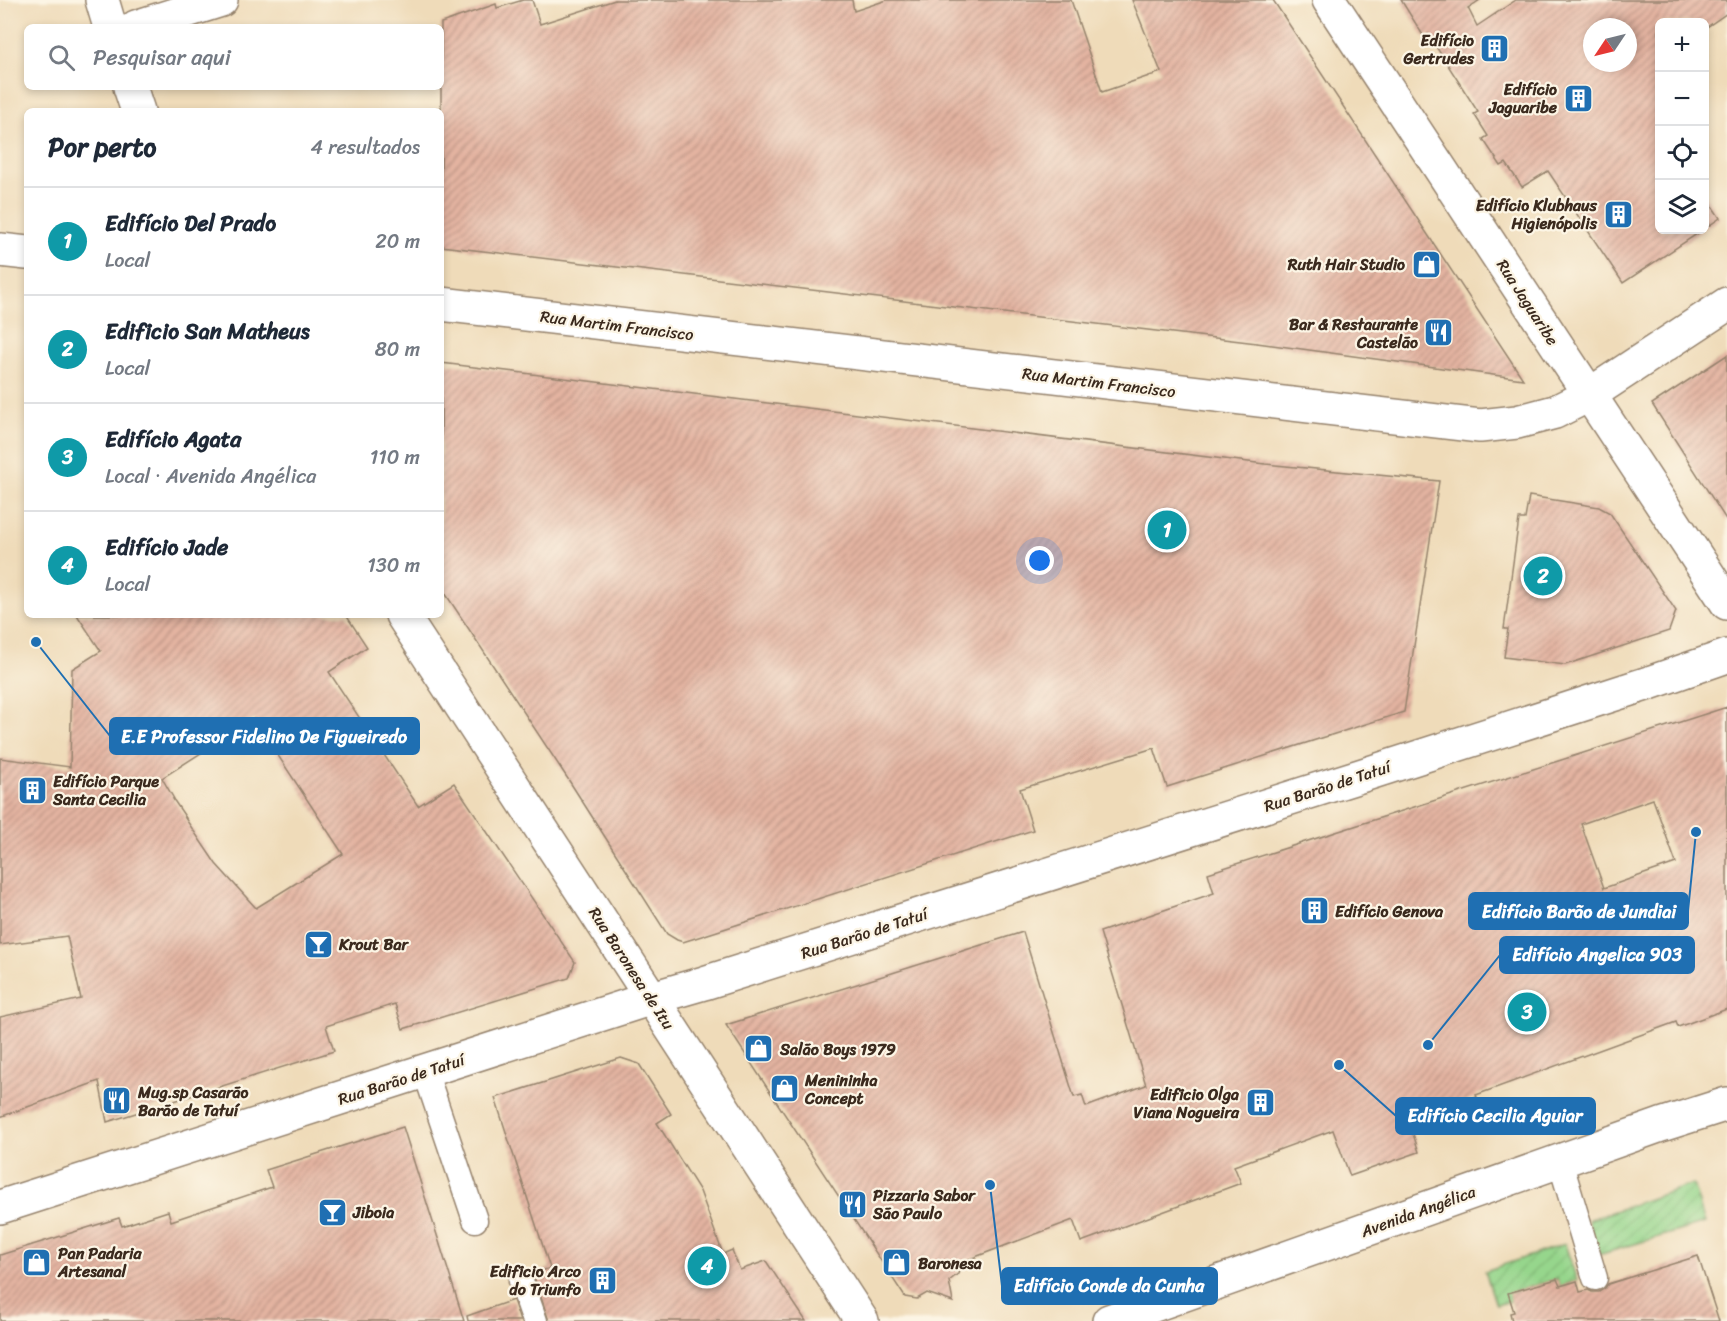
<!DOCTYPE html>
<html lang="pt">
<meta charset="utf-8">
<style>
:root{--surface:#fff;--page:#f6f6f7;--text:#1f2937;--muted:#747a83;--line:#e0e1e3;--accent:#ea580c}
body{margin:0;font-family:Sriracha,sans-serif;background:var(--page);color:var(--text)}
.controls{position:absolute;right:18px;top:18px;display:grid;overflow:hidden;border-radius:9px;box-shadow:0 3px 9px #0003}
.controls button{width:54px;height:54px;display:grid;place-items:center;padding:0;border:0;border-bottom:2px solid var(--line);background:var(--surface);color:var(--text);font:30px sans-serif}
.compass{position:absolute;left:1583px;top:18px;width:54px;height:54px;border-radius:50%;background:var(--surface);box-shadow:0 3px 9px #0003;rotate:235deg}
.you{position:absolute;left:1040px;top:561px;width:21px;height:21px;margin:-15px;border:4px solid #fff;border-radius:50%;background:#1a73e8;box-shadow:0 0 0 9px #1a73e833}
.badge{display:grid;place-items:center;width:39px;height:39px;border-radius:50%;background:var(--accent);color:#fff;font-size:20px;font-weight:700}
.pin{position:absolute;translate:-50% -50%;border:3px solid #fff;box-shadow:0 2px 6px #0006}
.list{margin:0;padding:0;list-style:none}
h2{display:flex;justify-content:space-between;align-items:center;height:78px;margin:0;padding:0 24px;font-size:26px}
h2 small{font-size:20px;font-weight:400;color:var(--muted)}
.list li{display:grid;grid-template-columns:39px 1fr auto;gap:18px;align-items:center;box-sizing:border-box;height:108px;padding:0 24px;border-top:2px solid var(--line)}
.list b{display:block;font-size:22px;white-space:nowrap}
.list p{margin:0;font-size:20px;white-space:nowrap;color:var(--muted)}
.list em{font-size:20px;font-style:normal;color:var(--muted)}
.icon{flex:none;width:33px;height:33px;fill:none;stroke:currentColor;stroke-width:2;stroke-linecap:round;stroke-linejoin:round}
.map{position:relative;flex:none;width:1727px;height:1321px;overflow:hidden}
.search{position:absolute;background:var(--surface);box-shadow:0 3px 9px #0003;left:24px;top:24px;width:420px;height:66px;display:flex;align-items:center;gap:15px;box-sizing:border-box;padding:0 21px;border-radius:9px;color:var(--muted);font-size:22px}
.panel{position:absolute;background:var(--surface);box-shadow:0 3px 9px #0003;left:24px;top:108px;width:420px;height:510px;border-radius:9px}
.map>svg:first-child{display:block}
</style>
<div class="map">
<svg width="1727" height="1321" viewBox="0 0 1727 1321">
<defs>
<pattern id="garden-furrows" width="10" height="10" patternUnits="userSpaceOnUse" patternTransform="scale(1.5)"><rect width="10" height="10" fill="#96d68c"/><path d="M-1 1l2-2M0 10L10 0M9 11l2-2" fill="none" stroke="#82b878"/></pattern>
<pattern id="building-hatch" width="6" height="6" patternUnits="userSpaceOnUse" patternTransform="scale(1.5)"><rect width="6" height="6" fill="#e4b4a1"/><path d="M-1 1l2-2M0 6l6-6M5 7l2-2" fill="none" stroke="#ba9383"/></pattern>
</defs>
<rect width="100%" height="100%" fill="#fcf5e5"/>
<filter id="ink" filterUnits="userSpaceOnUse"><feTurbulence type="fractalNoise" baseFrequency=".0167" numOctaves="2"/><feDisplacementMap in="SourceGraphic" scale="12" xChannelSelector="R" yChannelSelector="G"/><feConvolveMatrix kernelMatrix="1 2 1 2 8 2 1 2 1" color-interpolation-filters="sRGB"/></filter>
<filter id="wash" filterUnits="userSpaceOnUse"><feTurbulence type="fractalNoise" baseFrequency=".008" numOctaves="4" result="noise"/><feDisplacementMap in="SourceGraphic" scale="24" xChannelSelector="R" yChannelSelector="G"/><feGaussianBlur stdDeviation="1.35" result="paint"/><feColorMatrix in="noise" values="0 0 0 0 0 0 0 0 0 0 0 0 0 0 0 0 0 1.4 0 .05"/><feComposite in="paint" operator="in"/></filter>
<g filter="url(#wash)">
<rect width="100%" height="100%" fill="#efdbb9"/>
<g fill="url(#garden-furrows)" stroke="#688055" stroke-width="1.5">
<path d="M1693,1184L1705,1223L1598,1255L1588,1220Z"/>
<path d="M1565,1244L1577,1281L1560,1286L1557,1279L1509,1293L1511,1301L1496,1305L1485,1271Z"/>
</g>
<g id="blocks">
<g fill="url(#building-hatch)" fill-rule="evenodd">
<path d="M523,0H532L540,24L615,0H852L854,11L887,0H1071L1102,92L1161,72L1132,0H1273L1523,379L1257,343L441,246V23L496,4L497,8Z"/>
<path d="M1401,0H1480L1468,8L1477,26L1516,0H1727V13L1704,29V22H1659V230H1703L1623,283L1548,171L1522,187L1506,163L1501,166L1483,139L1488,136L1474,114L1478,112L1428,34L1424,37ZM1592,27H1628V63H1592Z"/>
<path d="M1704,194L1720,218L1704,229Z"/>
<path d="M1727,355V521L1652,404Z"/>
<path d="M441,363L1265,464L1439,481L1404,712L1167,787L1154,748L1020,789L1033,830L683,942L677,940L667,934L568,779L441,587Z"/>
<path d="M1529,496L1599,507L1610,513L1676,611L1669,631L1565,665L1504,657L1508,629H1504L1519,519H1525Z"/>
<path d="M77,615H346L367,647L329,672L418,806L454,783L575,962L569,978L403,1029L395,1004L326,1026L334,1051L107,1122L99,1081L0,1117V1017L81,999L67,936L0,945V758L70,767L72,669L101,651ZM254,719L343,854L256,908L216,864L185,818H186L173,799H174L162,778Z"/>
<path d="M1727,707V1009L1678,1027L1676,1022L1476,1095L1477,1097L1409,1122L1419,1152L1350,1176L1333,1130L1234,1166L1241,1183L1081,1242L1073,1220L954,1265L959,1273L949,1281L953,1302L927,1293L917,1299L905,1297L726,1025L1023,932L1074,1097L1082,1095L1086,1107L1146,1085L1100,932L1214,893L1208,873ZM1653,799L1676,863L1604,888L1581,824Z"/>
<path d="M621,1058L639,1064L671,1114L657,1123L700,1191L723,1254L732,1250L740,1270L766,1261L806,1321H549L533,1274L550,1268L495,1098Z"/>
<path d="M403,1127L464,1321H0V1255L119,1218L122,1226L168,1211L171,1221L272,1187L266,1170Z"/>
<path d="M1698,1256L1719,1321H1512L1510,1313L1514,1312L1508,1293L1557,1279L1560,1286L1577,1281L1580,1292L1588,1290L1592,1292H1599L1605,1288L1608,1284Z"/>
<path d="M513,1300L520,1321H468L467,1316Z"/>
</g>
</g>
</g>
<g filter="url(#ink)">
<use href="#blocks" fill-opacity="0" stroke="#95826c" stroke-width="1.5"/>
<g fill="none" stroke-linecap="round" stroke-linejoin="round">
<defs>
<g id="lane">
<path d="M425,1071L475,1220"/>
<path d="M1560,1161L1595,1278"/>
<path d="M521,1281L535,1321"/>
</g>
<g id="street">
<path d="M102,0L110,27"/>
<path d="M136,27L221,0"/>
<path d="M130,87L138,111"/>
<path d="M0,250L27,253"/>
<path d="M441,304L1480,426L1517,422L1555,412L1589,395L1727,304"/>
<path d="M402,615L862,1321"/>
<path d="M0,1207L652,998L704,983L1360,776L1649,683L1727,656"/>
</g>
<g id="secondary">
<path d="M1329,0L1727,603"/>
<path d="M1109,1321L1661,1125L1727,1104"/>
</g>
</defs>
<use href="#lane" stroke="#95826c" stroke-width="27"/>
<use href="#street" stroke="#95826c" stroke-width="36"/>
<use href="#secondary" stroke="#95826c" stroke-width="36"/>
<use href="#lane" stroke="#fff" stroke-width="24"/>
<use href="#street" stroke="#fff" stroke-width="33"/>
<use href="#secondary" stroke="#fff" stroke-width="33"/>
</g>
</g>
<defs>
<symbol id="building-square" viewBox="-11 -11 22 22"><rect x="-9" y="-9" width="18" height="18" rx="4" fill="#1f6fb2" stroke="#fcf5e5"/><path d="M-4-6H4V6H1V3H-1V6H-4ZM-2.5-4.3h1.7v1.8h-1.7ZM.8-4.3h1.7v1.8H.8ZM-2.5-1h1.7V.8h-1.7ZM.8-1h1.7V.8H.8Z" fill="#fff"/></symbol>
<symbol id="shop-square" viewBox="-11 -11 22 22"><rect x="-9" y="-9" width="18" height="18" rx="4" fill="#1f6fb2" stroke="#fcf5e5"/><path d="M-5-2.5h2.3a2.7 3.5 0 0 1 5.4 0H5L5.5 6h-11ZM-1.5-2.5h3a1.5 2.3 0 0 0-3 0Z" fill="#fff"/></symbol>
<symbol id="restaurant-square" viewBox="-11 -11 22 22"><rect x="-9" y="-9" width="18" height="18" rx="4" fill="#1f6fb2" stroke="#fcf5e5"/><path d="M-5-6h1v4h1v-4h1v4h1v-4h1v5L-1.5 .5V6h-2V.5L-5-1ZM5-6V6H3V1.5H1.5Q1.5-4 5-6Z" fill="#fff"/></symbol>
<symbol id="bar-square" viewBox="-11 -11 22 22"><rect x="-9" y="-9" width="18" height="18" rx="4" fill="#1f6fb2" stroke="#fcf5e5"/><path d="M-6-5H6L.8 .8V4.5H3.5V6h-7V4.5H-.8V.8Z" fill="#fff"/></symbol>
</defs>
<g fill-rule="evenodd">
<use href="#building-square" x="1478" y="32" width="33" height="33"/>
<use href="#building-square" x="1562" y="82" width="33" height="33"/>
<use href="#building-square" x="1602" y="198" width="33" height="33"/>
<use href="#shop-square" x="1410" y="248" width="33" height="33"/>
<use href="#restaurant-square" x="1422" y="316" width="33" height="33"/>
<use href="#building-square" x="16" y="774" width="33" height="33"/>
<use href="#building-square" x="1298" y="894" width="33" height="33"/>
<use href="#bar-square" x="302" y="928" width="33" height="33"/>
<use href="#shop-square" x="742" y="1032" width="33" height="33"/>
<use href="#shop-square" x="768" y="1072" width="33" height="33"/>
<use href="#restaurant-square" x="100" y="1084" width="33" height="33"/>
<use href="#building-square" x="1244" y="1086" width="33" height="33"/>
<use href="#restaurant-square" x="836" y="1188" width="33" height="33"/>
<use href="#bar-square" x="316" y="1196" width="33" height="33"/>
<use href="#shop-square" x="20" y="1246" width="33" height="33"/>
<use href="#shop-square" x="880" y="1246" width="33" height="33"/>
<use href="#building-square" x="586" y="1264" width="33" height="33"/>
</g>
<g text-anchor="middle" stroke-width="4.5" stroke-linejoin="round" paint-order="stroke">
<g font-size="16" font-weight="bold" fill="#3b2a1e" stroke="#fcf5e5" text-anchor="start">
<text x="1474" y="46" text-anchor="end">Edifício<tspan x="1474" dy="18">Gertrudes</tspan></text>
<text x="1557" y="95" text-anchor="end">Edifício<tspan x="1557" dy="18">Jaguaribe</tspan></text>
<text x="1597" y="211" text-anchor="end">Edifício Klubhaus<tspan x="1597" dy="18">Higienópolis</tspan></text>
<text x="1405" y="270" text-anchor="end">Ruth Hair Studio</text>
<text x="1418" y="330" text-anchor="end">Bar &amp; Restaurante<tspan x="1418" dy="18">Castelão</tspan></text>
<text x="53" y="787">Edifício Parque<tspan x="53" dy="18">Santa Cecilia</tspan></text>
<text x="1335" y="917">Edifício Genova</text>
<text x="339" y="950">Krout Bar</text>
<text x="780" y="1055">Salão Boys 1979</text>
<text x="805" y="1086">Menininha<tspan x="805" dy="18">Concept</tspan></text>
<text x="138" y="1098">Mug.sp Casarão<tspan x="138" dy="18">Barão de Tatuí</tspan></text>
<text x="1239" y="1100" text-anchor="end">Edificio Olga<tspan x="1239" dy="18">Viana Nogueira</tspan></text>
<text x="873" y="1201">Pizzaria Sabor<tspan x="873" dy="18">São Paulo</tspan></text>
<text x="353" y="1218">Jiboia</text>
<text x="58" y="1259">Pan Padaria<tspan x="58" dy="18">Artesanal</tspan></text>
<text x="918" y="1269">Baronesa</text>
<text x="581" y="1277" text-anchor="end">Edificio Arco<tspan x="581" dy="18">do Triunfo</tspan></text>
</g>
<g font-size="16" fill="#3b2a1e" stroke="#fcf5e5">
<text transform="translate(1528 302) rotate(57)" y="6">Rua Jaguaribe</text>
<text transform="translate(617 325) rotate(7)" y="6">Rua Martim Francisco</text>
<text transform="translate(1099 382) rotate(7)" y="6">Rua Martim Francisco</text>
<text transform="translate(1327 786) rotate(-18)" y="6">Rua Barão de Tatuí</text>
<text transform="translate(864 933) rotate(-18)" y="6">Rua Barão de Tatuí</text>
<text transform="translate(632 968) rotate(57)" y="6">Rua Baronesa de Itu</text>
<text transform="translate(401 1079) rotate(-18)" y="6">Rua Barão de Tatuí</text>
<text transform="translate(1418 1211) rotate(-20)" y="6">Avenida Angélica</text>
</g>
</g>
<path fill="none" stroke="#1f6fb2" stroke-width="2" d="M36 642L110 736M1696 832L1688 911M1428 1045L1500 955M1339 1065L1396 1116M990 1185L1002 1286"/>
<g fill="#1f6fb2" stroke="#fcf5e5" stroke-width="2">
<circle cx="36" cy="642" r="6"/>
<circle cx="1696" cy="832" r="6"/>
<circle cx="1428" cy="1045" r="6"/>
<circle cx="1339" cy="1065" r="6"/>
<circle cx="990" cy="1185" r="6"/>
</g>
<g fill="#1f6fb2" stroke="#1f6fb2" stroke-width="2">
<rect x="110" y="718" width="309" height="36" rx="6"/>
<rect x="1469" y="893" width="219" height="36" rx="6"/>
<rect x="1500" y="937" width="194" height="36" rx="6"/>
<rect x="1396" y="1098" width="199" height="36" rx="6"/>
<rect x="1002" y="1268" width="215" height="36" rx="6"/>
</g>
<g font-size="18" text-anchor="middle" font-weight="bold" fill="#fff">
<text x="264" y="743">E.E Professor Fidelino De Figueiredo</text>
<text x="1579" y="918">Edifício Barão de Jundiai</text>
<text x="1597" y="961">Edifício Angelica 903</text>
<text x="1495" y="1122">Edifício Cecilia Aguiar</text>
<text x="1109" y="1292">Edifício Conde da Cunha</text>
</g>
</svg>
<div class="controls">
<button>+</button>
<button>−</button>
<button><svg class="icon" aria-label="locate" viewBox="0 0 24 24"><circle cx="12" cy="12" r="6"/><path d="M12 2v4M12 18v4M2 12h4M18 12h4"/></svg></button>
<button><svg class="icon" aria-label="layers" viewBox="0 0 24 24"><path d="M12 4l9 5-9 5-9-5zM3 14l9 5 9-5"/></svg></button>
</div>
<svg class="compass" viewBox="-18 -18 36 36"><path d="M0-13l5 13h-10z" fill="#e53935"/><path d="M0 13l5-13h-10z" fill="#747a83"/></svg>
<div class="you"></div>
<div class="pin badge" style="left:1167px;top:530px;background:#0f9aa8">1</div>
<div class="pin badge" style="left:1543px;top:576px;background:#0f9aa8">2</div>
<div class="pin badge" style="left:1527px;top:1012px;background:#0f9aa8">3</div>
<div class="pin badge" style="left:707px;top:1266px;background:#0f9aa8">4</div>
<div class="search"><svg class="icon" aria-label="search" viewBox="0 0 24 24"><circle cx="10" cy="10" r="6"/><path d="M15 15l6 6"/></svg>Pesquisar aqui</div>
<section class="panel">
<h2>Por perto<small>4 resultados</small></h2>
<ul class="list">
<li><span class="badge" style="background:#0f9aa8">1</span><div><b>Edifício Del Prado</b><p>Local</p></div><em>20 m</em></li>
<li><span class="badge" style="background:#0f9aa8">2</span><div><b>Edificio San Matheus</b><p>Local</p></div><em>80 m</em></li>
<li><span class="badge" style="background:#0f9aa8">3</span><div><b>Edifício Agata</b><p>Local · Avenida Angélica</p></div><em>110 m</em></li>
<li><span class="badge" style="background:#0f9aa8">4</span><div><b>Edifício Jade</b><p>Local</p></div><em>130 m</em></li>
</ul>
</section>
</div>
